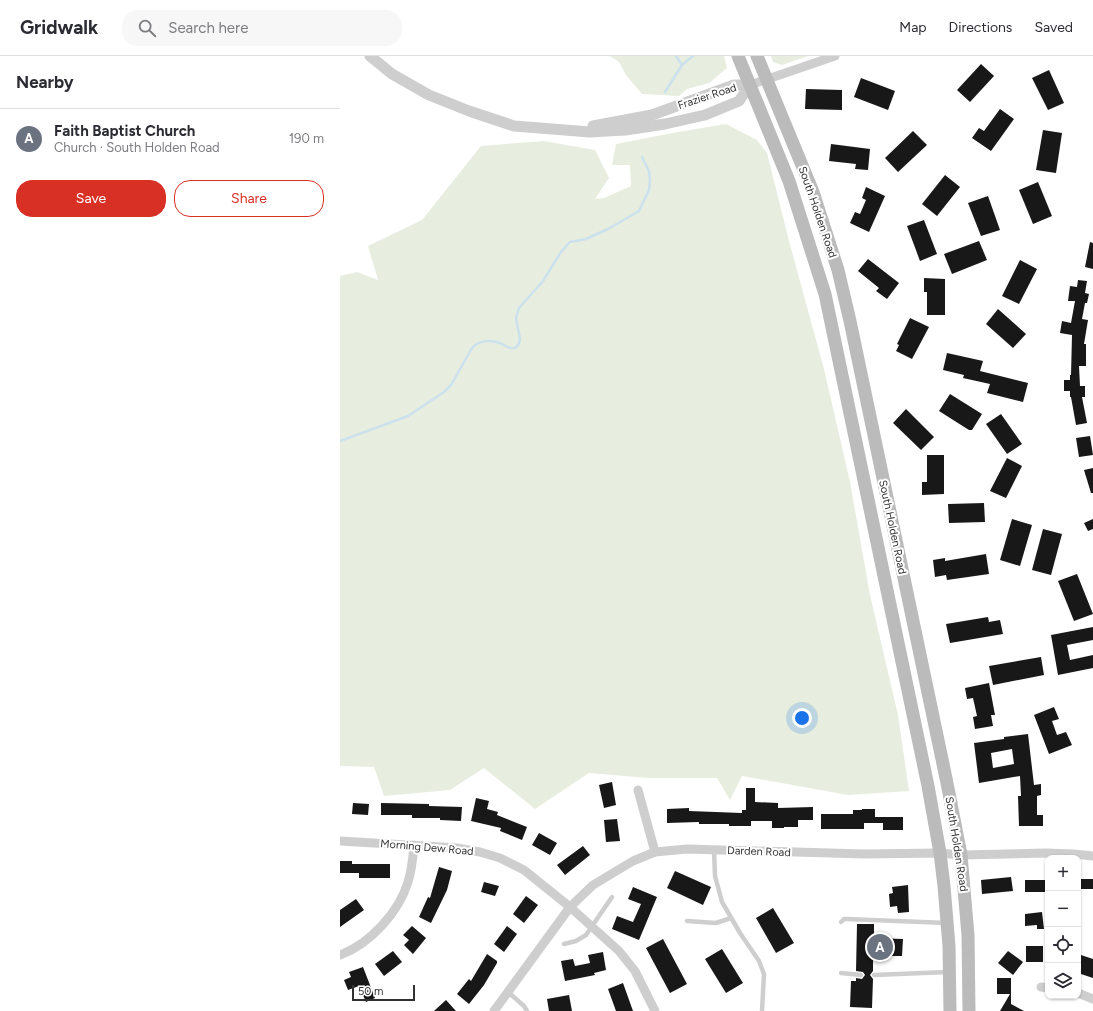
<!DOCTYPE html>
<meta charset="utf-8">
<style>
:root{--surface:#fff;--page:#f7f7f7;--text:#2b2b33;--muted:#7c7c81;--line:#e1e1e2;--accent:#d93025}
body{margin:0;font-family:Figtree,sans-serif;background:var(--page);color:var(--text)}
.controls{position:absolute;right:12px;bottom:12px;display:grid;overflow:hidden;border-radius:8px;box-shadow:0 1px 3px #0004}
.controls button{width:36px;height:36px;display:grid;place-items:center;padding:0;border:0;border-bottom:1px solid var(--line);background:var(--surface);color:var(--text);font:20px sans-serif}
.scale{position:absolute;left:12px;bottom:10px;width:63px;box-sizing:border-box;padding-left:4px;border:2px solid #313131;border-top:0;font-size:11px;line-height:14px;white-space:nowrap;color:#313131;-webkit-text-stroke:3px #fff;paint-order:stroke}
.you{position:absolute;left:462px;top:662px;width:14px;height:14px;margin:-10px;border:3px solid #fff;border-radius:50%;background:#1a73e8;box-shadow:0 0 0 6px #1a73e833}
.badge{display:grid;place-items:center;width:26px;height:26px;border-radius:50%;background:var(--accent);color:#fff;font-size:13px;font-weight:700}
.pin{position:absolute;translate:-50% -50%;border:2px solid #fff;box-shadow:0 1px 4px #0006}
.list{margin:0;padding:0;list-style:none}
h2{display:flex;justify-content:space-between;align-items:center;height:52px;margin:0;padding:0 16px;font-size:17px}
h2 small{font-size:13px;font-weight:400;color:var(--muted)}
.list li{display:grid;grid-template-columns:26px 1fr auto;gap:12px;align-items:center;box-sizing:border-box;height:60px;padding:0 16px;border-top:1px solid var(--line)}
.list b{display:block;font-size:15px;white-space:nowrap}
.list p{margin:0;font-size:13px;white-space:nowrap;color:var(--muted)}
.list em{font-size:13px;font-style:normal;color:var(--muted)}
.actions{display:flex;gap:8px;padding:12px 16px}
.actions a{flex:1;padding:9px 0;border:1px solid var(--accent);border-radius:16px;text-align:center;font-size:14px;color:var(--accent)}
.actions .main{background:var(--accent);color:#fff}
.icon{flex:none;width:22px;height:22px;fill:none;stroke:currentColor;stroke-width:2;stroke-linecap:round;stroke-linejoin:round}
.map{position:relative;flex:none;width:753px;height:955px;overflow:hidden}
header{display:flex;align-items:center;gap:24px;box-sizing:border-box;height:56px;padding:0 20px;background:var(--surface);border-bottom:1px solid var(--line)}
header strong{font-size:19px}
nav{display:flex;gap:22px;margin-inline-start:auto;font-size:14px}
.search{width:280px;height:36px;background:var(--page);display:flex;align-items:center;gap:10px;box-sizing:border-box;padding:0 14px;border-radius:16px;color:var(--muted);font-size:15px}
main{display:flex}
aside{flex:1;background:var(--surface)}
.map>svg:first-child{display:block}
</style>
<header>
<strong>Gridwalk</strong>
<div class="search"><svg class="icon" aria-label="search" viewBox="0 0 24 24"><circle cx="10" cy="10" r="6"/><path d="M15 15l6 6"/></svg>Search here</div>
<nav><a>Map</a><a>Directions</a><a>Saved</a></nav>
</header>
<main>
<aside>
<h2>Nearby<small></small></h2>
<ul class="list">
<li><span class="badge" style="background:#6b7280">A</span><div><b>Faith Baptist Church</b><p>Church · South Holden Road</p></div><em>190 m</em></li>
</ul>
<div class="actions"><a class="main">Save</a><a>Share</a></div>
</aside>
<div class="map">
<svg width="753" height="955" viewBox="0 0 753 955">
<rect width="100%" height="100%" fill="#fff"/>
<g fill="#e7eedf">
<path d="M270,0H384L387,12L369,27L347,33L339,40L302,38L286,19L279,6Z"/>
<path d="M431,0H468L442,9L433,6Z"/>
<path d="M386,68L417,84L427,97L449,185L484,313L510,426L530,539L558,659L569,735L508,739L402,720L390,744L377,722H308L249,717L195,753L144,712L110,734L44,740L34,711L0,710V220L17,216L38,224L28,190L82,164L141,90L204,85L255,94L269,122L255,143L264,142L291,130L290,109H272L276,88L338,76Z"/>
</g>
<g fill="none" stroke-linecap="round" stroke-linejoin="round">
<g stroke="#cbe1ee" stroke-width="2.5">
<path d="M336,0L342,9"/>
<path d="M325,36L342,9L353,0"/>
<path d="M0,385L68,360L104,336L111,329L132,292C139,284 152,283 162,288C165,289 170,294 174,292C176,292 177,290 179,288L180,283L176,262L179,252L203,225L221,196L230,186L246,183L268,173L299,155L309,134L310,124L309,115L302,101"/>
</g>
</g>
<g fill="#181818" fill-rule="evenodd">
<path d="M641,8L654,20L630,46L617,34Z"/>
<path d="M709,14L724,47L708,54L692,22Z"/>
<path d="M521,22L555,35L548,54L514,41Z"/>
<path d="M466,33L502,34V54L465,53Z"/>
<path d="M660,53L674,63L651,95L632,82L639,72L644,75Z"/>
<path d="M703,74L722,77L716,117L696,114Z"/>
<path d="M573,75L587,89L558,116L545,102Z"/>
<path d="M491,88L530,93L528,114L515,113L516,108L489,105Z"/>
<path d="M605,119L620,131L597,160L582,148Z"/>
<path d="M698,126L712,160L693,168L679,134Z"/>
<path d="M526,131L545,140L529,176L510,167L515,156L520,158L526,144L522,142Z"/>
<path d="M648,140L660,174L641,180L628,147Z"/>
<path d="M584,164L597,198L580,205L567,170Z"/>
<path d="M639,185L647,204L612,218L604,198Z"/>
<path d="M750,186L753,187V213L745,211Z"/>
<path d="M528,203L559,227L547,243L536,235L539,232L518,215Z"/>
<path d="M680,204L697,213L679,248L662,240Z"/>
<path d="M584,222L605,223V259H587V236H584Z"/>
<path d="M738,224L747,225L745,237L749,238L747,247H745L742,263L748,264L744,288H746V310H739L740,330H745V341H742L747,367L736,369L731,341H730V335H724V324H730V319H731L732,279L720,277L722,265L731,267L735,245H728L730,230L737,231Z"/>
<path d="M658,253L686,278L673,292L646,268Z"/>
<path d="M570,262L589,271L572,303L556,295L559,289L557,288Z"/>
<path d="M607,297L643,305L640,315L688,327L683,346L647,337L650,328L623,322L624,319L603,314Z"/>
<path d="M610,338L642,358L632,374H629L599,355Z"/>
<path d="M566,353L594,381L581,394L553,367Z"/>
<path d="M661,358L682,388L667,398L646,368Z"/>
<path d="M750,380L753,399L739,401L736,382Z"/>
<path d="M587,399H604V438L582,439V426H587Z"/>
<path d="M667,402L682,410L666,442L650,435Z"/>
<path d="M753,412V437H751L744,414Z"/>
<path d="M644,447L645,466L609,467L608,448Z"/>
<path d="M672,463L692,469L680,510L660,504Z"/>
<path d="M753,463V473L748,475L744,467Z"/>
<path d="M703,473L722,478L711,519L692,514Z"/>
<path d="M646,498L649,518L607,524L606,519L595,521L593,504L605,502V505Z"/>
<path d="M737,518L753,558L734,565L718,525Z"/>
<path d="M648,561L649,566L660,564L663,578L610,587L606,568Z"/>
<path d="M753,571V584L727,589L730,604L753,599V612L718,619L711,579Z"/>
<path d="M701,601L704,619L653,629L649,610Z"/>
<path d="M649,627L655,659H651L653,670L635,673L633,661L637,660L633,642L627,643L625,632Z"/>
<path d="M714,651L719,663L712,665L717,679L726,676L732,689L709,698L694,659Z"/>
<path d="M688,678L694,729L701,728V739L697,740V759H703V770H679L678,740H681L680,720L639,727L634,687L664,683V681ZM672,693L674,708L653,712L651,697Z"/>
<path d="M272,726L276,749L264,752L259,729Z"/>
<path d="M406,732H415V746L438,747V752L473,751V764H458V771H444V772H432V765H411V770H389V768H359V766L327,767V753L349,752V755L402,757V754H406Z"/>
<path d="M136,742L149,745L147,753L158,756L157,759L187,771L182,784L160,775L161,772L131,765Z"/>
<path d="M13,747L29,748L28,759L12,758Z"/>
<path d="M41,747L89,748V750L122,751L121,765L100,764V762H72V759H41Z"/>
<path d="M522,753H535V761H563V774H543V767H524V773H481V758H513V754H522Z"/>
<path d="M277,763L280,785L266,786L264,764Z"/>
<path d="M199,777L217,787L210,799L192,789Z"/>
<path d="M243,790L250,799L225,819L217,809Z"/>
<path d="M0,805H12V808H50V822H19V817H0Z"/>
<path d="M99,811L112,815L107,834L91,867L79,861L88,841L90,842Z"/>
<path d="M335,815L371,831L363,849L327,832Z"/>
<path d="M671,821L673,835L642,838L641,824Z"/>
<rect x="738" y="823" width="15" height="10"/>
<rect x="685" y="824" width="22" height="12"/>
<path d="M144,826L159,830L155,840L141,836Z"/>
<path d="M568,829L569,856L558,857L557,850L550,851L549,838L553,837L552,831Z"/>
<path d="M293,831L317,841L299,884L272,873L277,860L293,866L301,848L288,843Z"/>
<path d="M186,840L198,849L184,867L173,858Z"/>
<path d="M16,843L24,854L0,871V854Z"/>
<path d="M433,852L454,887L436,897L416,862Z"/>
<path d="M702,856L704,873H697V869L685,870V858Z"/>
<path d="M517,868H534V882L563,883L562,900H538V904H533V915L530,919L533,923L532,952L510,951L511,925H516V922L522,923L525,919L523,916L516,915Z"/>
<path d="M72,870L86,882L73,898L64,889L69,884L63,879Z"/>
<path d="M167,870L177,878L164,896L154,888Z"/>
<path d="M323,883L347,928L330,937L306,892Z"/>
<rect x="686" y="890" width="17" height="16"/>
<path d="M382,893L403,927L386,937L365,903Z"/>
<path d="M53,895L62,906L44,920L35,908Z"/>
<path d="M668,895L683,906L673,919L658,907Z"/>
<path d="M263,896L266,914L254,917L255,919L225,925L221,905L233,903L235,910L250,907L248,899Z"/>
<path d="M147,898L157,905V907L144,929L129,948L117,938L129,923L131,925Z"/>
<path d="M738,898L753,903V922L738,917Z"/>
<path d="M23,911L35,942L26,946L19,930L8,934L4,924L11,921L9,916Z"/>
<path d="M657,922H671V948L684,955H660L670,938H657Z"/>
<path d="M283,927L293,955H276L268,933Z"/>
<path d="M229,939L232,955H209L207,943Z"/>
<path d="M106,944L116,955H94Z"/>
</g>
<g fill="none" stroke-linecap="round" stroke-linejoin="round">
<g stroke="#cecece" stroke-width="4.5">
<path d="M374,794L375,820L382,846L400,877L419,905L424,918L422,955"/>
<path d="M347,865L376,867L391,862"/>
<path d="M501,866L504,863H507L607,867"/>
<path d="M224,888L236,885L246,879L272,841"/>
<path d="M501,917L521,919"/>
<path d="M534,919L608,916"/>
<path d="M168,936L184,950L187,955"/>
</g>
<g stroke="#cecece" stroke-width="9">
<path d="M410,29L495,0"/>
<path d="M298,734L315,796"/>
<path d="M0,785L117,792L140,796L160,802L184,814L230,851L279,895L295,915L315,955"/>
<path d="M0,899C30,888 59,856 68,826C72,814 73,801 74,789"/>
<path d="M701,931L708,932"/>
<path d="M738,937L753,943"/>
<path d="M154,955L230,851L253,829L293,805L315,796L347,793L524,798L600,797L621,799L705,797L734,798L753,800"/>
</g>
<g stroke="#cecece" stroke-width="11">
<path d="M30,0L52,18L89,39L129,55L174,70L250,76L285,74L325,68L365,59L399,45L410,29"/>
<path d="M253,70L312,59L394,29H410"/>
</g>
<g stroke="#bbb" stroke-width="13">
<path d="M398,0L449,125L485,238L588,730L600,797L604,830L609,890L610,955"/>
<path d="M417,0L473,136L498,214L510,265L607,727L621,799L628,879L629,955"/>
</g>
</g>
<g text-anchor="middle" stroke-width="4" stroke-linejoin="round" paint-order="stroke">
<g font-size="11" fill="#313131" stroke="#fff">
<text transform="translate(367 40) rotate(-18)" y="4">Frazier Road</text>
<text transform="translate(478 156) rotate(71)" y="4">South Holden Road</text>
<text transform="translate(553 471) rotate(78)" y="4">South Holden Road</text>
<text transform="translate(617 788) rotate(81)" y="4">South Holden Road</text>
<text transform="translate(87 791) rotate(5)" y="4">Morning Dew Road</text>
<text transform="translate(419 795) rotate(2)" y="4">Darden Road</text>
</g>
</g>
</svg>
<div class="controls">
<button>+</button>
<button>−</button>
<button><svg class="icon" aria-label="locate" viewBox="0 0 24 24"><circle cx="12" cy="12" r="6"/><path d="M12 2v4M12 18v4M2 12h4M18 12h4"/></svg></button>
<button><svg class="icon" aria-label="layers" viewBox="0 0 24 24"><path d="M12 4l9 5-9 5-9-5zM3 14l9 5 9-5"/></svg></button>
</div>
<div class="scale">50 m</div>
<div class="you"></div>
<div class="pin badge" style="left:540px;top:891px;background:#6b7280">A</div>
</div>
</main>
